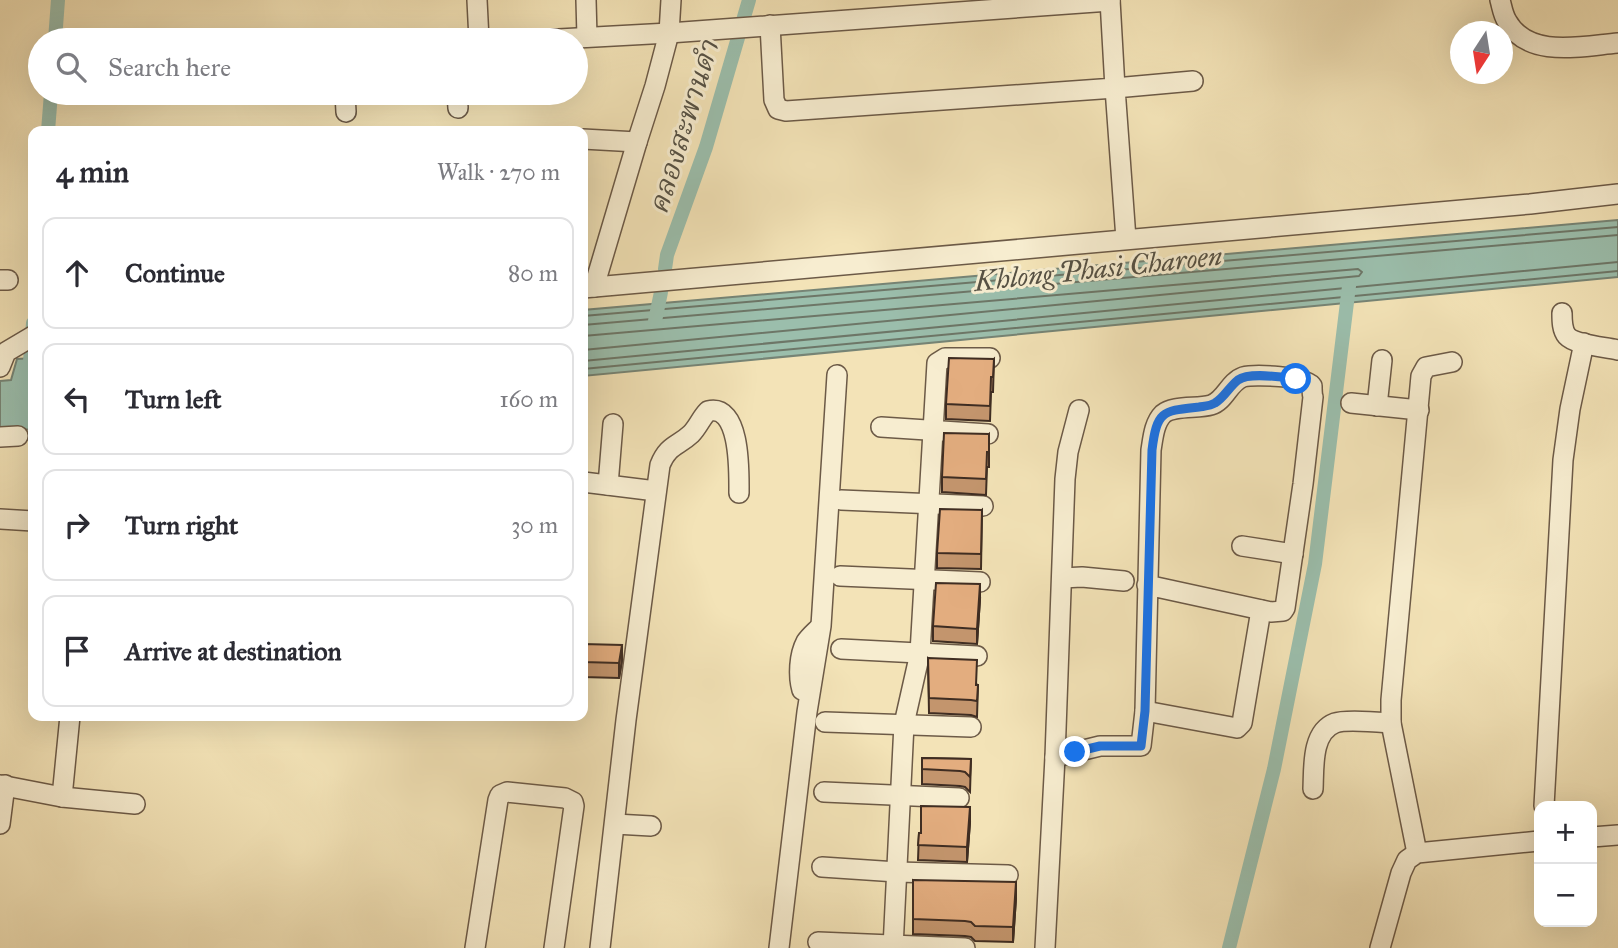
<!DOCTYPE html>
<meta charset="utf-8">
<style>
:root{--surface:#fff;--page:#f2f2f3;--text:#2b2b33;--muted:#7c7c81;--line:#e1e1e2}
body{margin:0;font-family:"IM FELL Great Primer","Noto Serif Thai",serif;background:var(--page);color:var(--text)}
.controls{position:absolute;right:21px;bottom:21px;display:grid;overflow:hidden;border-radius:14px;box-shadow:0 7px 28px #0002}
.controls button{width:63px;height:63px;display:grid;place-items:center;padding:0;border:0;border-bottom:2px solid var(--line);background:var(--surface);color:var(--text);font:35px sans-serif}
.compass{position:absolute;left:1450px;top:21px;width:63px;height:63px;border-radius:50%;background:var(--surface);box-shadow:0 7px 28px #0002;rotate:192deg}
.stop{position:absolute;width:21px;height:21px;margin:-16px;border:5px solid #1a73e8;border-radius:50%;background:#fff}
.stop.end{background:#1a73e8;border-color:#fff;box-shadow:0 2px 7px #0008}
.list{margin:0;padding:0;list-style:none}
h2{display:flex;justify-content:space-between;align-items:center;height:91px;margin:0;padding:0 28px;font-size:30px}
h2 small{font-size:23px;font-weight:400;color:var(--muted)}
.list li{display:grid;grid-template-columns:46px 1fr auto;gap:21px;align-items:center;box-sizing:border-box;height:112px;margin:0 14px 14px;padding:0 14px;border:2px solid var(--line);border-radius:14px}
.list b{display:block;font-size:26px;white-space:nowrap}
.list em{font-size:23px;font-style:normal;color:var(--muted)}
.icon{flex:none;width:38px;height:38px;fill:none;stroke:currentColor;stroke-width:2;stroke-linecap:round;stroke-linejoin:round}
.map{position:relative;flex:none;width:1618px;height:948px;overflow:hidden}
.search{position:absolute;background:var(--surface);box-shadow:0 7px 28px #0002;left:28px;top:28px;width:560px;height:77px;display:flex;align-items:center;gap:18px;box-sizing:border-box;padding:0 24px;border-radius:38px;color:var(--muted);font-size:26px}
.panel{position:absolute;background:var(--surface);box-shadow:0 7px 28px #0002;left:28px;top:126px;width:560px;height:595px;border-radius:14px}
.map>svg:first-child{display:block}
</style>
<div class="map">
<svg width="1618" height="948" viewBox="0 0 1618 948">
<rect width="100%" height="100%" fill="#f3e3b7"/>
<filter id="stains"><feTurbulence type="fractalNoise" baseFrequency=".00286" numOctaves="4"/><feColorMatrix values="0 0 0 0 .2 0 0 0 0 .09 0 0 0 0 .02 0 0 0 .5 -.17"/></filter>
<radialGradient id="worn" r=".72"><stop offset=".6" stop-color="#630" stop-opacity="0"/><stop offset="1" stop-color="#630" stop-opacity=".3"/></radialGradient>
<g fill="#9bbeac" stroke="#768475" stroke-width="2">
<path d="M1618,220V277L583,376V310Z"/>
<path d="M33,358V429L0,432V381L11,380L17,359Z"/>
</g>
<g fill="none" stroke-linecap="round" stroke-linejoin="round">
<g stroke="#6d7667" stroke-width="2">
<path d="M583,316L1618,227"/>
<path d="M583,325L1618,235"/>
<path d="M583,336L1358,269L1362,272L1359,276L583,350"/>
<path d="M583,361L1618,262"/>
<path d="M583,369L1618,271"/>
</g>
<g stroke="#9bbeac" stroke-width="14">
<path d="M55,40L58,0"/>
<path d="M48,131L51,93"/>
<path d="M665,269L667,255L706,147L749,0"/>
<path d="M655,321L661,292"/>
<path d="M29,374L33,323"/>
<path d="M1229,948L1274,769L1315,564L1349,286"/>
</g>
<defs>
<g id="minor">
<path d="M477,0L479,40"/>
<path d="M586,0L587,37"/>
<path d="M1500,0C1502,7 1503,15 1507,21C1528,59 1582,46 1618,43"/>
<path d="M770,25L774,100L778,109L786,111L1115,88L1110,0"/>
<path d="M540,40L669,33L1110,1"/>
<path d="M345,93L346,112"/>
<path d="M457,93L458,108"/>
<path d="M583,139L637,142L655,86L669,33L671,0"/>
<path d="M1126,239L1115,88L1193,81"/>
<path d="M0,280H8"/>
<path d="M594,287L637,142"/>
<path d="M583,288L1530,204L1618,194"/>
<path d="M1562,313C1562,321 1562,330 1567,336C1575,345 1606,347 1618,350"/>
<path d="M0,367L6,352L33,336"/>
<path d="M1351,403L1419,410"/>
<path d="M1377,406L1382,360"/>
<path d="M881,427L988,434"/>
<path d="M0,437L18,436"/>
<path d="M583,482L656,491"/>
<path d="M608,485L613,424"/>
<path d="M841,500L983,506"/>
<path d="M0,519L33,521"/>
<path d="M1242,546L1293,554"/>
<path d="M840,576L980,582"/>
<path d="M1062,578L1082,577L1124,581"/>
<path d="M841,649L977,656"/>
<path d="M802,690C798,676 799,655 806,642C809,637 815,632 819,628"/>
<path d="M1145,711L1237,728L1242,723L1261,610"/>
<path d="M825,722L971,727"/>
<path d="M1055,757L1100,746H1141L1145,711L1151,450C1153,438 1154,423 1163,414C1173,405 1198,409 1211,405C1225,401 1229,382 1243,377C1254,374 1307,376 1312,386C1312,387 1312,395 1313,397L1303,484L1285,608L1283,611L1271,612L1147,585"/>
<path d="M0,785L62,797L135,804"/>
<path d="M1313,789C1314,769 1311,732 1335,723C1345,719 1378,722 1391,723"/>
<path d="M824,792L959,798"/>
<path d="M62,797L70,716"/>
<path d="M1544,806L1563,460L1570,409L1584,343"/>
<path d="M0,824L5,785"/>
<path d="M615,824L651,826"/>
<path d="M1592,837L1618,835"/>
<path d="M1417,853L1391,723V700L1421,376L1426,367L1452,362"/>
<path d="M822,867L897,872L1008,875"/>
<path d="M818,942L965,948"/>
<path d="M475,948L498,800L500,795L507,792L565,798L573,802L574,806L554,948"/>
<path d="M600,948L626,720L660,465C668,445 677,447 691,434C698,427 701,418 708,411C741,403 739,473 739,493"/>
<path d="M779,948L807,712L821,626L837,375"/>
<path d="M893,948L904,724L920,653L937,363L945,358H990"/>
<path d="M1045,948L1055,757L1065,479L1068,452L1079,410"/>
<path d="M1380,948L1401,873L1407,860L1417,853L1539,841"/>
</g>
</defs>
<use href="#minor" stroke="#6c5a47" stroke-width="22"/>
<use href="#minor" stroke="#f7edd0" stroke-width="19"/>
</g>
<g fill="#c3956d" stroke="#3f2d22" stroke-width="2">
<path d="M994,359L993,392H991L990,421L946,419V404Z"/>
<path d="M989,434V467H987L986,495L942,492V477Z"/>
<path d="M982,510L981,569L937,568V553Z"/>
<path d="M980,599L977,644L933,641V626Z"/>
<path d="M583,644L622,660L619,678L583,677Z"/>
<path d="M928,658L978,685L977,717L971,715L929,713Z"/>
<path d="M922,758L971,759L970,792L965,787L960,786L922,784Z"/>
<path d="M970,822L967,862L918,860L919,833Z"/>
<path d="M913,880L1016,898L1013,942L975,941L971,937L965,936L913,934Z"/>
</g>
<g fill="#9f7959" stroke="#3f2d22" stroke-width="2">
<path d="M980,584V599L977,644V629Z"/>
<path d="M622,645V660L619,678V663Z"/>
<path d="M970,807V822L967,862V847Z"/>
<path d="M1016,882V898L1013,942V927Z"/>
</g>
<g fill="#e3ad7f" stroke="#3f2d22" stroke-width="2">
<path d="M949,358L994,359L993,377H991L990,406L946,404Z"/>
<path d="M944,433L989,434V452H987L986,479L942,477Z"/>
<path d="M940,509L982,510L981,554L937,553Z"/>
<path d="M936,583L980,584L977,629L933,626Z"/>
<path d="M583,644L622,645L619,663L583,662Z"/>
<path d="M928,658L977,660L976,685H978L977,701L971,700L929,698Z"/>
<path d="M922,758L971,759L970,777L965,772L960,771L922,769Z"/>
<path d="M921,806L970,807L967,847L918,845L919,833H921Z"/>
<path d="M913,880L1016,882L1013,927L975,926L971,922L965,921L913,919Z"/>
</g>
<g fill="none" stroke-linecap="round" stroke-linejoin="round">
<path stroke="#1a73e8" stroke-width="9" d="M1075,752L1100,746H1141L1145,711L1152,450C1157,410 1163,411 1199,407C1205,406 1210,406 1215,403C1224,398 1229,387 1238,380C1249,372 1282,377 1296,379"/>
</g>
<g text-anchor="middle" stroke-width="6" stroke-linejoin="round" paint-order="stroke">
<g font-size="28" font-style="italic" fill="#565144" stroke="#f7edd0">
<text transform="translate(683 127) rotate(-73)" y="10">คลองสะพานดำ</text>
<text transform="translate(1098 268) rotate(-6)" y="10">Khlong Phasi Charoen</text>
</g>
</g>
<rect width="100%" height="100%" filter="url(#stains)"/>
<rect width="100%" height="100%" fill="url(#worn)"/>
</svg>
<div class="controls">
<button>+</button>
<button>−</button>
</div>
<svg class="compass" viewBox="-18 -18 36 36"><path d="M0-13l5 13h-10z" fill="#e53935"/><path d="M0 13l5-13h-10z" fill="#7c7c81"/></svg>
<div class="stop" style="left:1296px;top:379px"></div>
<div class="stop end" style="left:1075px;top:752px"></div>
<div class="search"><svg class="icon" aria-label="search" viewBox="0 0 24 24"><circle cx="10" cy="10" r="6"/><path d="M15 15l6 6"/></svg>Search here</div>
<section class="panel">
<h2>4 min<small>Walk · 270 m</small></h2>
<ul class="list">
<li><svg class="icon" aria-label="ahead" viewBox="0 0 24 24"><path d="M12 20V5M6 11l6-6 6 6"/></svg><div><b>Continue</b></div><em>80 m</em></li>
<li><svg class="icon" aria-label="left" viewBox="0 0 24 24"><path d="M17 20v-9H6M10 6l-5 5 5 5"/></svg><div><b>Turn left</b></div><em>160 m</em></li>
<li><svg class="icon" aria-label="right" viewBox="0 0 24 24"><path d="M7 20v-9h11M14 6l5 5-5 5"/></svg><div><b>Turn right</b></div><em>30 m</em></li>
<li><svg class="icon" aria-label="arrive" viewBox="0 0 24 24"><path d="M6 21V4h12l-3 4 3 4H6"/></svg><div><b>Arrive at destination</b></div></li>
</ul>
</section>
</div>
